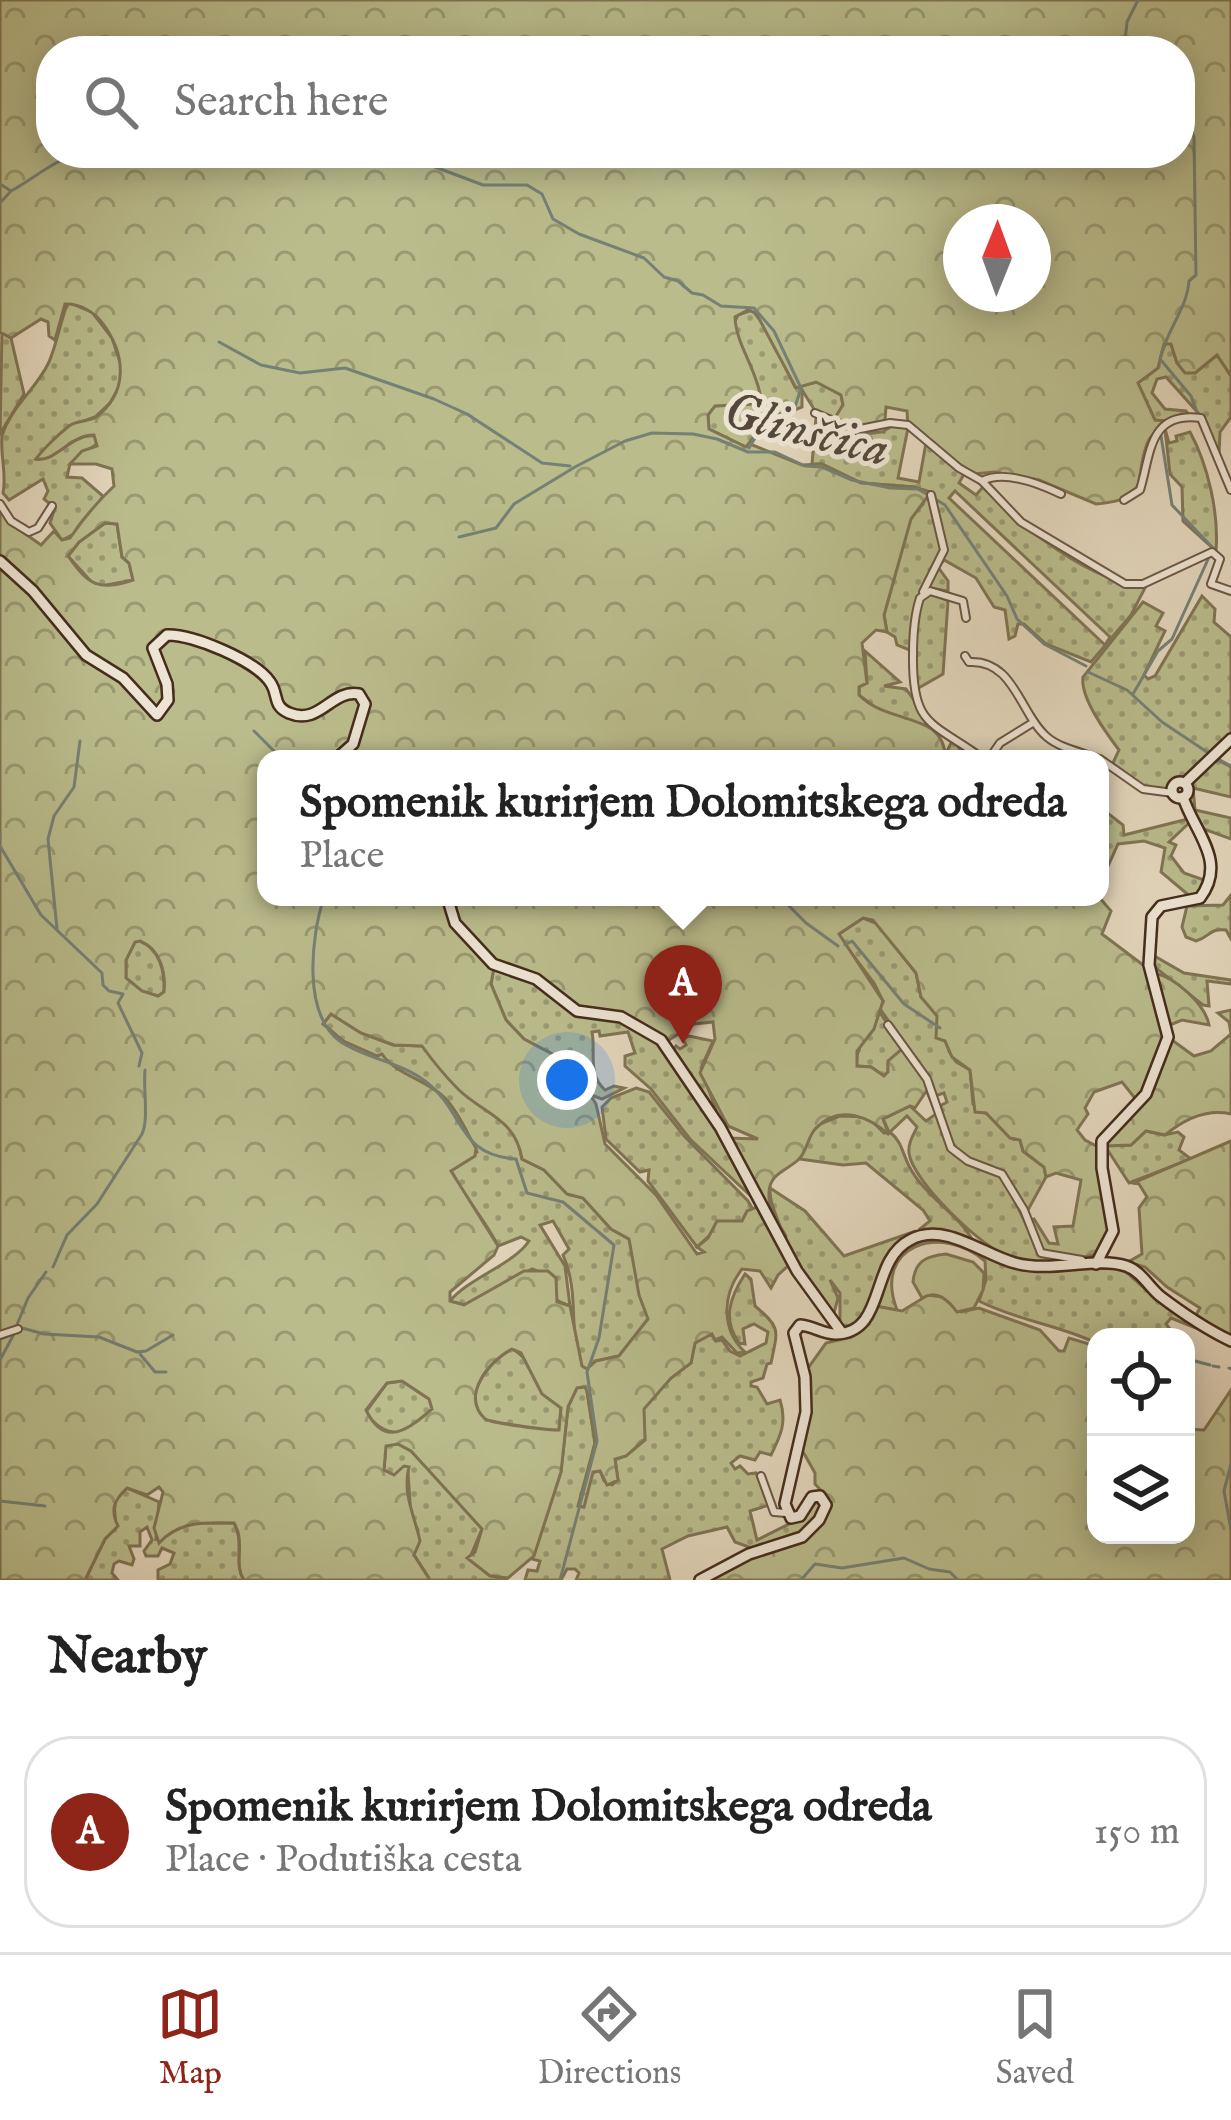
<!DOCTYPE html>
<meta charset="utf-8">
<style>
:root{--surface:#fff;--page:#f2f2f2;--text:#222;--muted:#767676;--line:#e0e0e0;--accent:#8f2418}
body{margin:0;font-family:"IM FELL English",serif;background:var(--page);color:var(--text)}
.controls{position:absolute;right:36px;bottom:36px;display:grid;overflow:hidden;border-radius:24px;box-shadow:0 6px 30px #0003}
.controls button{width:108px;height:108px;display:grid;place-items:center;padding:0;border:0;border-bottom:3px solid var(--line);background:var(--surface);color:var(--text);font:60px sans-serif}
.compass{position:absolute;left:943px;top:204px;width:108px;height:108px;border-radius:50%;background:var(--surface);box-shadow:0 6px 30px #0003;rotate:1deg}
.you{position:absolute;left:567px;top:1080px;width:42px;height:42px;margin:-30px;border:9px solid #fff;border-radius:50%;background:#1a73e8;box-shadow:0 0 0 18px #1a73e833}
.badge{display:grid;place-items:center;width:78px;height:78px;border-radius:50%;background:var(--accent);color:#fff;font-size:39px;font-weight:700}
.pin{position:absolute;translate:-50% -99px;filter:drop-shadow(0 3px 6px #0008)}
.pin::after{content:'';position:absolute;top:63px;width:42px;height:36px;background:inherit;clip-path:polygon(0 0,100% 0,50% 100%)}
.popup{position:absolute;left:257px;top:750px;width:852px;height:156px;box-sizing:border-box;display:grid;place-content:center;border-radius:24px;background:var(--surface);filter:drop-shadow(0 3px 9px #0005);font-size:39px;white-space:nowrap;color:var(--muted)}
.popup b{font-size:45px;color:var(--text)}
.popup::after{content:'';position:absolute;left:50%;top:100%;margin-left:-24px;border:24px solid transparent;border-top-color:var(--surface)}
.list{margin:0;padding:0;list-style:none}
h2{display:flex;justify-content:space-between;align-items:center;height:156px;margin:0;padding:0 48px;font-size:51px}
h2 small{font-size:39px;font-weight:400;color:var(--muted)}
.list li{display:grid;grid-template-columns:78px 1fr auto;gap:36px;align-items:center;box-sizing:border-box;height:192px;margin:0 24px 24px;padding:0 24px;border:3px solid var(--line);border-radius:48px}
.list b{display:block;font-size:45px;white-space:nowrap}
.list p{margin:0;font-size:39px;white-space:nowrap;color:var(--muted)}
.list em{font-size:39px;font-style:normal;color:var(--muted)}
.icon{flex:none;width:66px;height:66px;fill:none;stroke:currentColor;stroke-width:2;stroke-linecap:round;stroke-linejoin:round}
.map{position:relative;flex:none;width:1231px;height:1580px;overflow:hidden}
.search{position:absolute;background:var(--surface);box-shadow:0 6px 30px #0003;left:36px;right:36px;top:36px;height:132px;display:flex;align-items:center;gap:30px;box-sizing:border-box;padding:0 42px;border-radius:48px;color:var(--muted);font-size:45px}
.sheet{height:372px;background:var(--surface)}
nav{display:flex;justify-content:space-around;align-items:center;box-sizing:border-box;height:168px;border-top:3px solid var(--line);background:var(--surface);font-size:33px;color:var(--muted)}
nav a{display:grid;justify-items:center;gap:6px}
nav .on{color:var(--accent)}
.map>svg:first-child{display:block}
</style>
<div class="map">
<svg width="1231" height="1580" viewBox="0 0 1231 1580">
<defs>
<pattern id="grass-dots" width="8" height="8" patternUnits="userSpaceOnUse" patternTransform="scale(3)"><rect width="8" height="8" fill="#babc8c"/><path d="M2 2h.1M6 6h.1" fill="none" stroke="#999972" stroke-width="1.8" stroke-linecap="round"/></pattern>
<pattern id="forest-crowns" width="20" height="18" patternUnits="userSpaceOnUse" patternTransform="scale(3)"><rect width="20" height="18" fill="#babc8c"/><path d="M2 6a3 3 0 1 1 6 0M12 15a3 3 0 1 1 6 0" fill="none" stroke="#999972"/></pattern>
</defs>
<rect width="100%" height="100%" fill="#e3d6bc"/>
<filter id="stains"><feTurbulence type="fractalNoise" baseFrequency=".00167" numOctaves="4"/><feColorMatrix values="0 0 0 0 .2 0 0 0 0 .09 0 0 0 0 .02 0 0 0 .5 -.17"/></filter>
<radialGradient id="worn" r=".72"><stop offset=".6" stop-color="#630" stop-opacity="0"/><stop offset="1" stop-color="#630" stop-opacity=".3"/></radialGradient>
<g fill="url(#grass-dots)" stroke="#807454" stroke-width="3" fill-rule="evenodd">
<path d="M68,302L92,312L112,338L122,368V382L110,403L95,417L69,426L36,459C56,462 71,433 95,436L98,443L70,464L67,477L82,478L103,496C95,511 80,519 74,534L62,540L50,523L55,508L44,499L48,491L43,479L9,500L3,493C7,474 0,455 2,436C10,408 36,389 48,364C56,348 61,319 68,302Z"/>
<path d="M752,310L765,326L795,387L817,382L841,395L843,405L832,424C851,433 874,439 892,426L908,428L898,478L919,482L926,443L964,474L959,483L976,495L983,487C1020,526 1092,584 1146,586L1131,615L1091,662L1046,644L1024,624H1018L1015,636L1009,639L1005,610L994,607L976,578L944,560L938,567L948,581V591L923,587L918,599L912,651L897,645L895,637L887,632L884,615L910,519L923,504L914,487L861,483L822,464H812L816,418H828L814,409L802,390V407L765,422L746,447L709,429L708,415L714,406L750,404L734,323L738,315ZM955,491L1110,637L1105,645L949,498Z"/>
<path d="M2,331L11,338L24,394L0,434Z"/>
<path d="M1166,343L1171,344L1177,363L1195,373L1217,355L1231,376V417L1220,432L1219,455L1200,415L1166,377L1157,379L1152,393L1165,409L1186,411L1189,415L1169,423L1155,420L1137,386L1139,380L1153,372Z"/>
<path d="M1165,429L1169,443L1177,441L1176,436L1190,432C1208,465 1219,513 1216,551L1183,521L1182,487L1170,474Z"/>
<path d="M105,523L117,524L122,557L129,563L133,580L96,587L68,556L79,542Z"/>
<path d="M931,593L948,601L943,674L915,690L914,640L921,598Z"/>
<path d="M1202,596L1215,609L1214,622L1231,637V736L1184,781L1175,782L1170,792L1149,790L1112,765L1119,750C1107,734 1080,698 1083,677L1143,602L1163,613L1156,626L1165,631L1144,675L1148,679L1155,676Z"/>
<path d="M865,651L900,682L884,686L906,689L933,727L885,715L859,695V687L867,683Z"/>
<path d="M1214,758L1231,767V797L1193,788L1195,810L1231,818V839L1201,828L1186,798L1191,782Z"/>
<path d="M1100,802L1107,807L1106,812L1123,825L1124,835L1188,819L1190,822L1169,842L1176,845L1171,856L1184,873L1207,881L1202,891L1192,898L1161,872L1165,848L1144,841L1118,844L1100,884Z"/>
<path d="M1231,895V939L1226,930C1209,928 1210,937 1196,941L1186,937L1182,927L1187,906L1223,905Z"/>
<path d="M863,918L878,924L916,973L921,997L936,1012L949,1051L956,1062L970,1070L973,1104L1001,1124L1013,1139L1020,1140L1023,1151L1044,1167L1046,1177L1028,1210L1001,1172L971,1161L952,1148L940,1106L947,1102L944,1093L935,1096L921,1066L880,1009L883,1001L874,983L840,938L839,934Z"/>
<path d="M140,941C160,949 165,972 164,992L158,996L141,991L126,978V960L135,942Z"/>
<path d="M1151,954L1184,973L1231,980V984L1207,981L1209,1006L1203,1005L1152,965Z"/>
<path d="M494,967L526,976L653,1036L719,1129L757,1202L690,1139L651,1089L625,1066V1056L635,1053L628,1032L600,1036L599,1031L592,1032C596,1051 587,1074 605,1090L614,1086L624,1088L602,1099L588,1094L571,1064L524,1039L506,1020L491,984Z"/>
<path d="M879,1011L903,1048L888,1063V1072L884,1076L871,1067L857,1066C853,1043 876,1033 879,1011Z"/>
<path d="M331,1014L361,1033L393,1045L423,1046C432,1059 448,1079 460,1089C487,1110 517,1123 522,1159L544,1170L567,1194L583,1198L611,1229L629,1239L648,1319L619,1356L596,1361L587,1369L581,1366C568,1331 580,1293 563,1255L569,1249L553,1221L540,1225L565,1266L570,1306L555,1300L556,1278L532,1269L464,1305L450,1301C469,1278 514,1264 529,1241L521,1237L498,1246C485,1219 464,1198 451,1170L477,1152C467,1132 457,1108 439,1093C422,1079 393,1072 382,1055L377,1056L343,1041L323,1024Z"/>
<path d="M689,1036L713,1041L701,1068L722,1127L672,1052L676,1046L680,1049L686,1045L683,1039Z"/>
<path d="M929,1087L951,1150L992,1169L1004,1179L1040,1253L1076,1261C1056,1266 1031,1265 1011,1258C984,1250 912,1181 909,1153C908,1143 913,1136 917,1127L907,1116L890,1132C902,1142 902,1152 909,1166C924,1196 959,1214 973,1241L921,1228L930,1221L923,1210L866,1163L843,1165L800,1159L812,1132L820,1124L840,1116L868,1117L884,1133L889,1132L883,1119L910,1106L926,1121L936,1114L926,1089Z"/>
<path d="M636,1088L649,1092L685,1137L748,1201L752,1208L742,1222L711,1234L697,1247L648,1181L649,1170L640,1172L606,1139L602,1107L611,1098Z"/>
<path d="M1146,1131L1164,1135L1178,1132L1184,1137L1179,1150L1191,1159L1129,1183L1105,1146L1131,1145Z"/>
<path d="M770,1188L805,1211L844,1256L916,1231L895,1246L883,1263L864,1319L847,1328L840,1325V1293L830,1280L838,1298L833,1317L784,1244C783,1224 769,1208 770,1188Z"/>
<path d="M932,1238L954,1242L1026,1269L1122,1268L1154,1297L1206,1332L1171,1318L1166,1324L1176,1337L1138,1333L1096,1337L1094,1342C1058,1325 1016,1320 979,1301L986,1280L985,1261C941,1223 872,1245 897,1310L875,1306C887,1273 894,1243 932,1238Z"/>
<path d="M745,1274L751,1279L755,1306C781,1328 778,1329 771,1363L767,1364L763,1378L751,1382V1386L757,1387L767,1404L780,1400C787,1422 781,1435 771,1455L760,1452L755,1460L740,1456L731,1463L735,1469L740,1466L748,1474L756,1473L769,1505L750,1511L757,1540L803,1517L818,1500L822,1505L808,1529L800,1535L754,1549L735,1542L727,1527L688,1536L662,1549L670,1580H576L579,1573L575,1569H567L561,1580H525L528,1570L537,1571L540,1561L532,1559L561,1472L568,1407L577,1387L585,1386L587,1391L595,1443L579,1506L583,1507L592,1473L600,1470L604,1481L612,1485L618,1480L615,1459L626,1456L645,1440L643,1409L671,1378L691,1363L695,1343L712,1333L716,1341L722,1340L730,1351L740,1356L766,1343L768,1332L754,1324L743,1329L745,1344L739,1343C722,1319 730,1297 745,1274Z"/>
<path d="M512,1349C533,1360 543,1392 561,1408L559,1430C552,1431 489,1422 485,1419C459,1396 491,1360 512,1349Z"/>
<path d="M402,1381L429,1399L433,1409C407,1431 393,1446 365,1413L387,1383Z"/>
<path d="M398,1444L411,1451L475,1518L482,1529L471,1555L498,1578L508,1580H430L414,1555L418,1530L411,1517L408,1473L394,1475L384,1470L386,1445Z"/>
<path d="M127,1488L159,1502L156,1539L192,1523H234C245,1542 233,1564 244,1580H158V1570L170,1564L174,1553L162,1548L158,1556H146L144,1551L152,1540L147,1527L140,1532V1546H129L134,1559L132,1565L119,1561L114,1564L112,1573L118,1580H85L105,1539L116,1528L114,1502Z"/>
</g>
<g fill="url(#forest-crowns)" stroke="#807454" stroke-width="3" fill-rule="evenodd">
<path d="M0,0H1231V376L1217,355L1195,373H1185L1177,363L1171,344H1164L1158,368L1138,383L1155,420L1167,421C1159,428 1150,435 1147,444C1133,482 1152,499 1096,504L1039,480L995,472L973,474L908,428L907,411L886,407L884,432H850L831,424L843,405L841,395L816,382L796,388L756,313L748,310L735,317C736,345 757,369 761,399L750,404L715,406L708,415L709,429L746,447L750,444L802,465L822,464L861,483L914,487L931,492L911,519L884,615L887,632L876,630L862,643L867,683L859,687V695C888,725 944,712 945,756L951,743L955,742L966,759H339C359,743 370,722 366,696L361,691C331,687 316,723 283,708C269,662 213,637 167,633L151,644C149,670 172,686 159,711L85,651L0,557V508L10,523L41,545L54,531L62,540L70,538C83,519 97,502 114,486L112,469L96,464H70L82,451L97,446L94,435C71,434 55,463 36,459C43,449 59,434 69,426C77,420 89,422 96,417C128,393 126,356 104,325C95,312 79,303 65,304L55,340L49,336L48,322L41,319L11,338L0,332ZM51,51H1180V153H51ZM961,222H1033V294H961ZM105,523L117,524L122,557L129,563L133,580C99,591 89,586 68,556L79,542Z"/>
<path d="M0,564L30,592L71,643L126,683L151,717L158,718L171,701L157,646L168,638L208,645L261,678L271,687L273,704C304,735 324,703 355,694L362,706L351,742L332,759H266V897H443L453,925L494,967L491,984L506,1020L524,1039L571,1064L596,1104L605,1144L656,1195L697,1254L704,1252L697,1247L708,1238L717,1221H742L747,1211L757,1207L789,1265L778,1275L771,1288L760,1271L742,1269C721,1296 722,1331 745,1352L737,1353L722,1337L715,1340L712,1334L695,1343L691,1363L671,1378L644,1409L645,1439L626,1456L615,1459L618,1480L607,1485L600,1471L593,1472L584,1507L578,1506L595,1443L587,1391L585,1387L577,1388L568,1407L561,1472L534,1556L508,1578L490,1576L467,1558L475,1552L482,1529L411,1451L398,1444L386,1446L384,1470L394,1475L404,1466L409,1467C402,1493 415,1517 420,1541L414,1555L430,1580H244C233,1564 246,1542 234,1523C204,1522 179,1521 159,1543L154,1528L163,1492L159,1487L147,1495L127,1488C114,1500 110,1510 118,1526L105,1539L85,1580H0ZM140,941C160,949 166,972 164,992L158,996L142,991L126,978V960L135,942ZM331,1014L361,1033L394,1045L422,1046C432,1060 447,1078 459,1090C484,1114 516,1119 522,1159L544,1170L567,1194L583,1198L611,1229L629,1239L639,1295L648,1319L619,1356L596,1361L587,1369L582,1366L570,1306L557,1302L556,1278L548,1271H524L464,1305L450,1301V1292L494,1255L498,1246L451,1171L475,1156L476,1148C465,1131 459,1113 445,1098C427,1080 395,1074 382,1054L377,1056L343,1041L323,1024ZM512,1349L521,1353L542,1394L561,1408L559,1430C551,1431 489,1423 485,1419C460,1395 490,1360 512,1349ZM402,1381L429,1399L432,1409C409,1429 385,1449 366,1410L387,1383Z"/>
<path d="M450,897H1099L1111,911L1102,934L1147,968L1165,1033L1138,1102L1122,1082L1094,1092L1085,1108L1088,1114L1077,1130L1085,1140L1098,1147L1111,1229L1098,1254L1079,1258L1042,1251L1030,1220L1034,1219L1049,1243L1058,1244L1054,1227L1073,1226L1081,1180L1056,1173L1046,1177L1044,1167L1023,1151L1020,1140L1010,1138L986,1113L975,1112L970,1070L952,1057L945,1041L936,1038L937,1016L921,997L916,973L873,920L863,918L839,934L883,1001L874,1029L857,1051V1066L871,1067L884,1076L888,1072V1061L903,1048L929,1087L915,1108L910,1106L883,1119L889,1135C871,1118 840,1103 816,1128C807,1137 808,1151 798,1160C786,1171 769,1174 769,1193C768,1209 778,1223 786,1236L784,1244L729,1138L758,1139L728,1126L700,1073L715,1039L713,1022L694,1024L666,1042L633,1018L576,1008L549,984L493,961L456,920Z"/>
<path d="M1154,973C1175,977 1205,1004 1209,1025L1182,1020L1170,1025Z"/>
<path d="M1231,1010V1114C1205,1108 1182,1121 1165,1135L1146,1131L1131,1145L1105,1146L1108,1134C1150,1099 1150,1089 1172,1040L1194,1056L1211,1051L1231,1034L1229,1022L1218,1013Z"/>
<path d="M1231,1141V1337L1196,1315L1200,1308L1167,1287L1145,1267L1128,1262L1142,1254L1139,1208L1147,1197L1139,1184L1133,1183Z"/>
<path d="M928,1295L942,1297L961,1312L979,1308L1040,1330L1059,1351H1064L1069,1338L1096,1346V1535H1186V1429L1204,1430L1231,1390V1580H703C721,1571 738,1560 757,1553C788,1542 827,1540 829,1499L815,1484V1473L802,1450L808,1414V1368L826,1343L851,1337L869,1324L875,1306L902,1311Z"/>
</g>
<path fill="#babc8c" stroke="#807454" stroke-width="3" d="M946,1254L973,1262L984,1273L983,1290L974,1308L957,1312C948,1300 937,1289 922,1298L913,1282C915,1261 926,1256 946,1254Z"/>
<g fill="none" stroke-linecap="round" stroke-linejoin="round">
<g stroke="#758176" stroke-width="3">
<path d="M1124,51L1127,22L1138,0"/>
<path d="M1180,116L1188,121L1194,137L1196,275L1189,281C1187,309 1166,331 1160,359L1191,396L1197,412"/>
<path d="M271,153L330,158L351,153"/>
<path d="M398,153L483,185H527L542,194L553,219L579,234L644,258L664,277L678,281L692,293L703,295L721,306L754,308L774,331L801,388L795,407L766,420L749,448"/>
<path d="M0,184L11,191C36,177 54,160 81,153"/>
<path d="M0,203L11,191"/>
<path d="M219,342L261,365L300,373L345,368L434,399L467,414L542,463L570,466"/>
<path d="M1161,436L1172,505L1213,548"/>
<path d="M459,537L496,528L514,504L575,467L625,441L652,433L693,434L717,439L748,452H775L805,466L822,467L852,480L890,488L918,489L945,505L1007,596L1017,619L1044,644L1086,666"/>
<path d="M1088,672L1127,690L1162,722L1210,754"/>
<path d="M1133,694L1158,651L1172,639L1210,555"/>
<path d="M254,731L282,759"/>
<path d="M1218,759L1231,766"/>
<path d="M0,833V838"/>
<path d="M0,846L41,915L102,973L103,985L109,991L123,994L118,1003L142,1053L139,1066"/>
<path d="M324,897C311,937 302,1015 341,1042C367,1059 400,1062 425,1081C466,1112 456,1155 516,1159L527,1193L563,1202L614,1245L599,1338L587,1372L597,1441L560,1580"/>
<path d="M780,897L806,923L838,946"/>
<path d="M57,929L48,839L54,816L74,787L80,741"/>
<path d="M845,945L852,941L904,1004L940,1028"/>
<path d="M53,1267L67,1235L97,1204L142,1134C149,1119 143,1089 145,1070"/>
<path d="M16,1327L28,1298L46,1272"/>
<path d="M22,1328L44,1334L99,1337L137,1352L146,1351L173,1335"/>
<path d="M0,1339L13,1334"/>
<path d="M140,1354L155,1372H166"/>
<path d="M0,1360L14,1334"/>
<path d="M1191,1360L1210,1365"/>
<path d="M1213,1366L1219,1367"/>
<path d="M1229,1368L1231,1369"/>
<path d="M1231,1464L1224,1491L1231,1530"/>
<path d="M0,1501L45,1506"/>
<path d="M801,1580L815,1564L842,1568L904,1558L929,1569L950,1572L958,1580"/>
</g>
<defs>
<g id="street">
<path d="M815,413L855,430L890,423L908,425L959,468L982,481L1021,522L1125,584H1143L1212,552L1220,559L1211,584L1231,591"/>
<path d="M982,481C1004,470 1040,484 1061,494"/>
<path d="M1124,500L1140,490C1151,455 1148,411 1201,418L1231,490"/>
<path d="M0,504L11,521L29,532L38,528L52,506"/>
<path d="M923,592L944,550L931,495"/>
<path d="M966,618L963,601L930,591L920,598C914,616 913,636 913,655C912,727 931,721 982,758L991,756L1000,743L1034,722"/>
<path d="M965,656L969,662C1014,659 1020,714 1047,737C1061,749 1083,752 1099,759"/>
<path d="M1100,759L1143,789L1173,793"/>
<path d="M888,1025L927,1079L951,1148L968,1161L1002,1174L1024,1210L1041,1253L1082,1260"/>
<path d="M0,1335L18,1329"/>
<path d="M761,1476L774,1512L786,1513"/>
</g>
<g id="secondary">
<path d="M0,561L33,591L86,655L123,678L157,715L168,700L167,684L153,648L167,635C193,634 256,661 270,682C279,694 272,706 289,713C320,726 331,689 359,694L365,704L353,744L336,759"/>
<circle cx="1180" cy="790" r="8"/>
<path d="M1185,783L1231,739"/>
<path d="M447,897L455,923L493,964L536,979L577,1011L621,1017L661,1040L720,1127L797,1271L842,1333"/>
<path d="M1096,1264L1113,1231L1102,1168V1141L1146,1094L1168,1037L1149,965L1152,917L1161,906L1200,898C1228,861 1194,832 1183,797"/>
<path d="M700,1580L749,1554L802,1537L819,1520L826,1505L820,1496L812,1497L800,1516L791,1518L785,1504L806,1412L805,1377L794,1333L800,1325C813,1326 823,1334 835,1334C887,1334 869,1261 910,1240C945,1221 983,1255 1015,1263C1052,1273 1096,1256 1126,1266C1141,1271 1149,1287 1160,1296C1181,1312 1208,1330 1231,1341"/>
</g>
</defs>
<use href="#street" stroke="#6c5644" stroke-width="10"/>
<use href="#secondary" stroke="#452c1c" stroke-width="14"/>
<use href="#street" stroke="#ede4d3" stroke-width="6"/>
<use href="#secondary" stroke="#ede4d3" stroke-width="9"/>
</g>
<g text-anchor="middle" stroke-width="10" stroke-linejoin="round" paint-order="stroke">
<g font-size="51" font-style="italic" fill="#55483a" stroke="#ede4d3">
<text transform="translate(807 428) rotate(14)" y="18">Glinščica</text>
</g>
</g>
<rect width="100%" height="100%" filter="url(#stains)"/>
<rect width="100%" height="100%" fill="url(#worn)"/>
</svg>
<div class="controls">
<button><svg class="icon" aria-label="locate" viewBox="0 0 24 24"><circle cx="12" cy="12" r="6"/><path d="M12 2v4M12 18v4M2 12h4M18 12h4"/></svg></button>
<button><svg class="icon" aria-label="layers" viewBox="0 0 24 24"><path d="M12 4l9 5-9 5-9-5zM3 14l9 5 9-5"/></svg></button>
</div>
<svg class="compass" viewBox="-18 -18 36 36"><path d="M0-13l5 13h-10z" fill="#e53935"/><path d="M0 13l5-13h-10z" fill="#767676"/></svg>
<div class="you"></div>
<div class="pin badge" style="left:683px;top:1044px">A</div>
<div class="popup"><b>Spomenik kurirjem Dolomitskega odreda</b>Place</div>
<div class="search"><svg class="icon" aria-label="search" viewBox="0 0 24 24"><circle cx="10" cy="10" r="6"/><path d="M15 15l6 6"/></svg>Search here</div>
</div>
<section class="sheet">
<h2>Nearby<small></small></h2>
<ul class="list">
<li><span class="badge">A</span><div><b>Spomenik kurirjem Dolomitskega odreda</b><p>Place · Podutiška cesta</p></div><em>150 m</em></li>
</ul>
</section>
<nav>
<a class="on"><svg class="icon" aria-label="map" viewBox="0 0 24 24"><path d="M3 6l6-2 6 2 6-2v14l-6 2-6-2-6 2zM9 4v14M15 6v14"/></svg>Map</a>
<a><svg class="icon" aria-label="directions" viewBox="0 0 24 24"><path d="M12 3l9 9-9 9-9-9zM9 14v-3h6M13 9l2 2-2 2"/></svg>Directions</a>
<a><svg class="icon" aria-label="saved" viewBox="0 0 24 24"><path d="M7 4h10v16l-5-4-5 4z"/></svg>Saved</a>
</nav>
